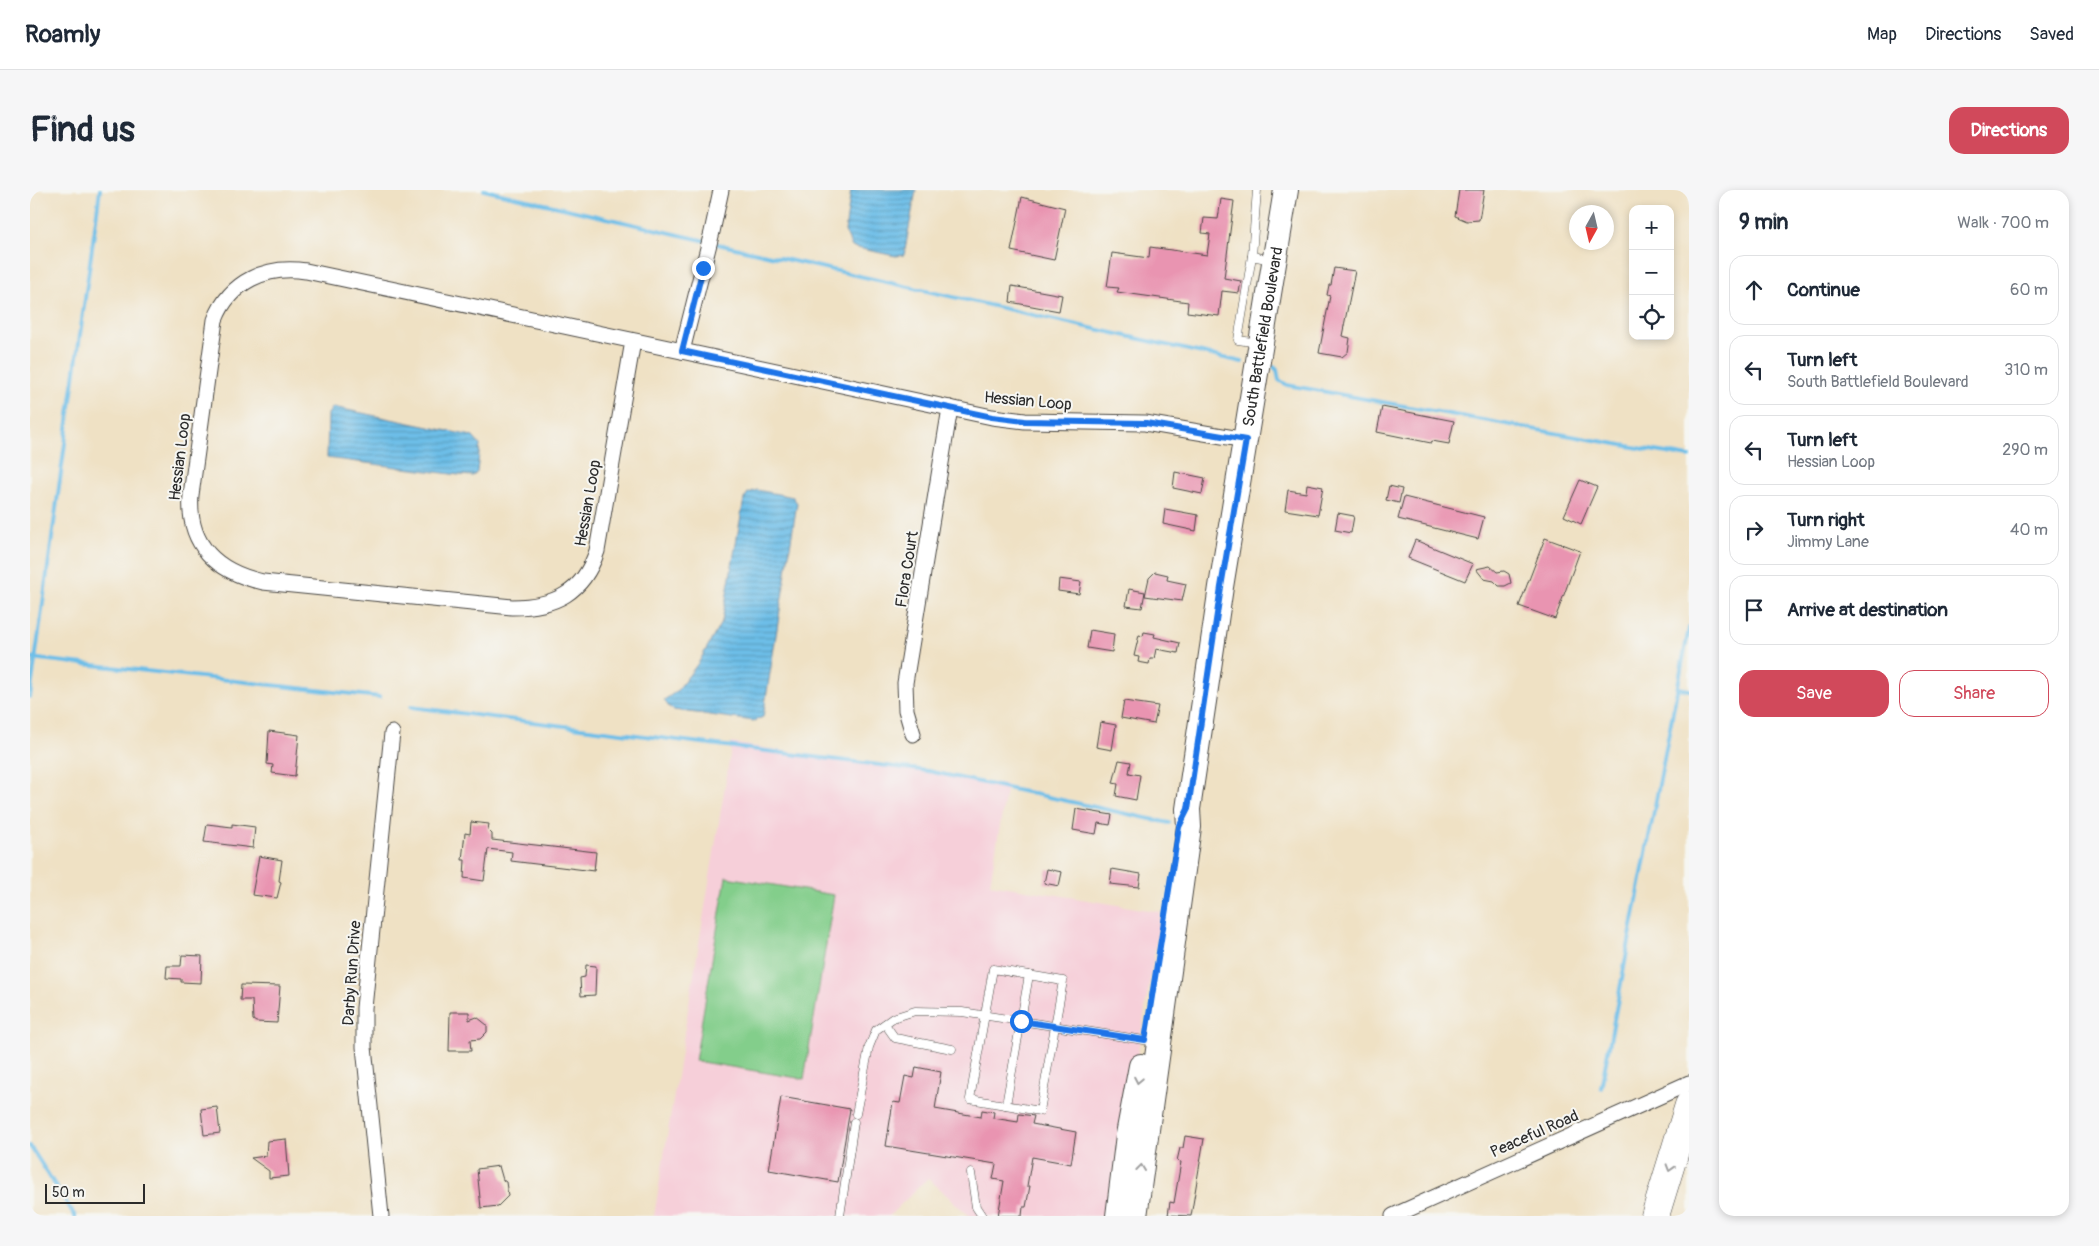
<!DOCTYPE html>
<meta charset="utf-8">
<style>
:root{--surface:#fff;--page:#f6f6f7;--text:#1f2937;--muted:#747a83;--line:#e0e1e3;--accent:#d1495b}
body{margin:0;font-family:Pangolin,sans-serif;background:var(--page);color:var(--text)}
.controls{position:absolute;right:15px;top:15px;display:grid;overflow:hidden;border-radius:10px;box-shadow:0 2px 8px #0003}
.controls button{width:45px;height:45px;display:grid;place-items:center;padding:0;border:0;border-bottom:1px solid var(--line);background:var(--surface);color:var(--text);font:25px sans-serif}
.compass{position:absolute;left:1539px;top:15px;width:45px;height:45px;border-radius:50%;background:var(--surface);box-shadow:0 2px 8px #0003;rotate:188deg}
.scale{position:absolute;left:15px;bottom:12px;width:100px;box-sizing:border-box;padding-left:5px;border:2px solid #2b2b2b;border-top:0;font-size:14px;line-height:18px;white-space:nowrap;color:#2b2b2b;-webkit-text-stroke:4px #f6f6f2;paint-order:stroke}
.stop{position:absolute;width:15px;height:15px;margin:-11px;border:4px solid #1a73e8;border-radius:50%;background:#fff}
.stop.end{background:#1a73e8;border-color:#fff;box-shadow:0 1px 5px #0008}
.list{margin:0;padding:0;list-style:none}
h2{display:flex;justify-content:space-between;align-items:center;height:65px;margin:0;padding:0 20px;font-size:21px}
h2 small{font-size:16px;font-weight:400;color:var(--muted)}
.list li{display:grid;grid-template-columns:32px 1fr auto;gap:15px;align-items:center;box-sizing:border-box;height:70px;margin:0 10px 10px;padding:0 10px;border:1px solid var(--line);border-radius:15px}
.list b{display:block;font-size:19px;white-space:nowrap}
.list p{margin:0;font-size:16px;white-space:nowrap;color:var(--muted)}
.list em{font-size:16px;font-style:normal;color:var(--muted)}
.actions{display:flex;gap:10px;padding:15px 20px}
.actions a{flex:1;padding:11px 0;border:1px solid var(--accent);border-radius:15px;text-align:center;font-size:18px;color:var(--accent)}
.actions .main{background:var(--accent);color:#fff}
.icon{flex:none;width:28px;height:28px;fill:none;stroke:currentColor;stroke-width:2;stroke-linecap:round;stroke-linejoin:round}
.map{position:relative;flex:none;width:1659px;height:1026px;overflow:hidden;border-radius:15px}
header{display:flex;align-items:center;gap:30px;box-sizing:border-box;height:70px;padding:0 25px;background:var(--surface);border-bottom:1px solid var(--line)}
header strong{font-size:24px}
nav{display:flex;gap:28px;margin-inline-start:auto;font-size:18px}
.intro{display:flex;align-items:center;justify-content:space-between;box-sizing:border-box;height:120px;padding:0 30px}
h1{margin:0;font-size:35px}
.button{padding:12px 22px;border-radius:15px;background:var(--accent);color:#fff;font-size:18px;font-weight:700}
main{display:flex;gap:30px;padding:0 30px}
aside{flex:1;background:var(--surface);border-radius:15px;box-shadow:0 2px 8px #0003}
.map>svg:first-child{display:block}
</style>
<header>
<strong>Roamly</strong>
<nav><a>Map</a><a>Directions</a><a>Saved</a></nav>
</header>
<div class="intro"><h1>Find us</h1><a class="button">Directions</a></div>
<main>
<div class="map">
<svg width="1659" height="1026" viewBox="0 0 1659 1026">
<defs>
<pattern id="water-rules" width="6" height="5" patternUnits="userSpaceOnUse" patternTransform="scale(1.25)"><rect width="6" height="5" fill="#6dbee8"/><path d="M0 2.5h6" fill="none" stroke="#5a9bbc"/></pattern>
</defs>
<rect width="100%" height="100%" fill="#f6f6f2"/>
<filter id="ink" filterUnits="userSpaceOnUse"><feTurbulence type="fractalNoise" baseFrequency=".02" numOctaves="2"/><feDisplacementMap in="SourceGraphic" scale="10" xChannelSelector="R" yChannelSelector="G"/><feConvolveMatrix kernelMatrix="1 2 1 2 8 2 1 2 1" color-interpolation-filters="sRGB"/></filter>
<filter id="wash" filterUnits="userSpaceOnUse"><feTurbulence type="fractalNoise" baseFrequency=".0096" numOctaves="4" result="noise"/><feDisplacementMap in="SourceGraphic" scale="20" xChannelSelector="R" yChannelSelector="G"/><feGaussianBlur stdDeviation="1.12" result="paint"/><feColorMatrix in="noise" values="0 0 0 0 0 0 0 0 0 0 0 0 0 0 0 0 0 1.4 0 .05"/><feComposite in="paint" operator="in"/></filter>
<g filter="url(#wash)">
<rect width="100%" height="100%" fill="#efe1c4"/>
<path fill="#f6cfd9" d="M702,553L977,595L960,694L1131,722L1081,1026H939L898,988L859,1026H624Z"/>
<path fill="#83ce8b" stroke="#577c5b" d="M696,687L804,705L774,889L665,871Z"/>
<g fill="url(#water-rules)" stroke="#4c748a">
<path d="M821,0H886L874,65L866,66L822,57L815,41Z"/>
<path d="M303,217L442,246L450,255L447,282L443,286L429,285L297,268L298,224Z"/>
<path d="M727,300L763,307L767,313L733,527L724,531L644,520L639,517L634,510L647,501L669,472L692,431L714,309L718,303Z"/>
</g>
<g fill="none" stroke-linecap="round" stroke-linejoin="round">
<g stroke="#6dbee8" stroke-width="4">
<path d="M454,0L676,51"/>
<path d="M683,53L1212,172"/>
<path d="M1244,177L1247,180L1249,190L1257,195L1659,267"/>
<path d="M0,468L350,507"/>
<path d="M1649,498L1659,500"/>
<path d="M0,507L70,0"/>
<path d="M381,517L898,581L1139,633"/>
<path d="M1571,898L1659,438"/>
<path d="M0,956L45,1026"/>
</g>
</g>
<g id="blocks">
<g fill="#e994b1">
<path d="M1429,0H1454L1449,30L1437,31L1425,26Z"/>
<path d="M992,7L1035,18L1024,70L981,61Z"/>
<path d="M1191,9L1204,11L1194,88L1211,91L1209,103L1192,101L1189,126L1157,122L1158,112L1087,102L1089,98L1077,97L1082,63L1119,68L1120,57L1177,65L1180,44L1172,43L1174,28L1188,29Z"/>
<path d="M1304,78L1325,81L1312,146L1320,148L1318,162L1312,167L1289,163L1300,106L1297,105L1299,95H1301Z"/>
<path d="M982,96L1032,105L1029,121L980,112Z"/>
<path d="M1352,217L1424,231L1419,254L1402,251L1401,253L1347,242Z"/>
<path d="M1145,282L1175,288L1172,304L1143,298Z"/>
<path d="M1550,290L1567,297L1551,334L1534,326Z"/>
<path d="M1277,294L1293,297L1288,325L1255,320L1258,300L1276,303Z"/>
<path d="M1359,296L1372,299L1369,313L1356,310Z"/>
<path d="M1374,307L1454,327L1448,349L1368,329Z"/>
<path d="M1135,319L1168,325L1166,341L1133,334Z"/>
<path d="M1308,323L1324,326L1321,343L1305,340Z"/>
<path d="M1515,348L1550,361L1525,429L1489,416Z"/>
<path d="M1385,350L1443,374L1435,391L1378,368Z"/>
<path d="M1460,376L1467,382L1474,381L1479,384L1481,393L1475,396H1469L1464,391L1454,389L1446,379Z"/>
<path d="M1125,382L1138,385L1137,390L1156,394L1152,411L1115,406L1119,388Z"/>
<path d="M1029,389L1051,392L1049,404L1028,401Z"/>
<path d="M1099,399L1115,402L1112,418L1096,416Z"/>
<path d="M1060,440L1084,444L1082,462L1057,458Z"/>
<path d="M1114,442L1125,444L1124,447L1150,453L1148,463L1126,459L1124,469H1120L1119,474L1108,472L1109,467L1104,466L1109,445L1113,446Z"/>
<path d="M1094,511L1128,516L1124,534L1091,528Z"/>
<path d="M1070,532L1086,535L1082,560L1066,557Z"/>
<path d="M239,541L269,545L265,586L242,583L243,575L237,574Z"/>
<path d="M1089,570L1101,572L1099,583L1110,585L1106,610L1086,606L1088,594L1083,593Z"/>
<path d="M1046,619L1082,625L1080,635L1068,633L1066,644L1043,640Z"/>
<path d="M441,632L459,634L458,640L462,644V650L566,662L564,681L481,671L482,662L458,659L454,691L434,688L435,670H432L435,643L440,644Z"/>
<path d="M177,634L202,637V634L225,637L223,658L174,652Z"/>
<path d="M229,666L252,670L249,691L251,692L247,708L222,705Z"/>
<path d="M1017,679L1032,682L1029,696L1014,693Z"/>
<path d="M1082,679L1111,684L1109,697L1080,694Z"/>
<path d="M152,765L172,766L171,793L151,792V789L136,788L137,776H151Z"/>
<path d="M556,775L566,776L565,805L551,806L550,788L555,787Z"/>
<path d="M211,795L250,796L247,833L226,832L223,830L222,810H210Z"/>
<path d="M420,822H439V830L447,827L457,835V842L450,849L440,850L441,861H419Z"/>
<path d="M886,877L911,882L905,919L951,927L952,920L964,922L963,928L988,932L989,924L1004,926L1002,934L1046,942L1041,974L1002,967L997,996H1000L996,1017H993L992,1026H968L974,991L963,989L966,974L856,956L863,912L870,913L875,886L884,888Z"/>
<path d="M751,907L820,919L808,992L739,980Z"/>
<path d="M187,917L190,943L174,945L171,919Z"/>
<path d="M1155,946L1174,949L1161,1026L1138,1025L1140,1012L1144,1013L1151,972L1147,971L1150,958H1153Z"/>
<path d="M256,949L259,986L239,988V981L221,968L236,966L237,951Z"/>
<path d="M469,976L473,990L476,992L478,1006L468,1016L451,1018L447,979Z"/>
</g>
</g>
</g>
<g filter="url(#ink)">
<use href="#blocks" fill-opacity="0" stroke="#484642" stroke-width="1"/>
<g fill="none" stroke-linecap="round" stroke-linejoin="round">
<defs>
<g id="lane">
<path d="M1222,66L1227,0"/>
<path d="M1229,153L1208,150L1222,66L1241,70"/>
<path d="M963,779L1033,791L1010,921L940,909Z"/>
<path d="M855,834L865,848L922,859"/>
<path d="M976,915L999,785"/>
<path d="M826,924L839,857L846,840L863,828L885,821L932,822L1127,852"/>
<path d="M941,983L946,1017L952,1026"/>
<path d="M810,1026L824,932"/>
</g>
<g id="street">
<path d="M603,151L567,361C553,403 525,417 482,417L233,392C187,382 157,355 161,305L185,130C200,91 237,75 276,81L962,227L995,231L1115,233L1216,250"/>
<path d="M652,161L682,42L691,0"/>
<path d="M883,544L876,520L875,493L920,218"/>
<path d="M351,1026L334,857V818L362,543"/>
<path d="M1363,1026L1659,893"/>
</g>
<g id="primary">
<path d="M1088,1026L1098,945L1111,876"/>
<path id="s1" d="M1105,1026L1159,637L1158,619L1191,397L1256,0"/>
</g>
<path id="highway" d="M1625,1026L1659,915"/>
</defs>
<use href="#lane" stroke="#484642" stroke-width="9"/>
<use href="#street" stroke="#484642" stroke-width="17"/>
<use href="#primary" stroke="#484642" stroke-width="26"/>
<use href="#highway" stroke="#484642" stroke-width="29"/>
<use href="#lane" stroke="#fff" stroke-width="8"/>
<use href="#street" stroke="#fff" stroke-width="15"/>
<use href="#primary" stroke="#fff" stroke-width="24"/>
<use href="#highway" stroke="#fff" stroke-width="28"/>
</g>
<defs><path id="oneway-chevron" d="M-2-3.5L2.5 0L-2 3.5" fill="none" stroke-width="1.6" stroke-linecap="round" stroke-linejoin="round" transform="scale(1.25)"/></defs>
<g stroke="#a0a0a0">
<use href="#oneway-chevron" transform="translate(1108 890) rotate(101)"/>
<use href="#oneway-chevron" transform="translate(1111 978) rotate(-83)"/>
<use href="#oneway-chevron" transform="translate(1640 978) rotate(107)"/>
</g>
</g>
<g fill="none" stroke-linecap="round" stroke-linejoin="round" filter="url(#ink)">
<path stroke="#1a73e8" stroke-width="6" d="M673,78L652,161L962,227L995,231L1116,233L1216,250L1191,397L1158,619L1149,637L1115,850L991,831"/>
</g>
<g text-anchor="middle" stroke-width="4" stroke-linejoin="round" paint-order="stroke">
<g font-size="16" fill="#2b2b2b" stroke="#f6f6f2">
<text dy="6" stroke="none"><textPath href="#s1" startOffset="889">South Battlefield Boulevard</textPath></text>
<text transform="translate(998 210) rotate(5)" y="6">Hessian Loop</text>
<text transform="translate(149 267) rotate(-83)" y="6">Hessian Loop</text>
<text transform="translate(557 313) rotate(-80)" y="6">Hessian Loop</text>
<text transform="translate(876 379) rotate(-81)" y="6">Flora Court</text>
<text transform="translate(321 783) rotate(-86)" y="6">Darby Run Drive</text>
<text transform="translate(1504 943) rotate(-24)" y="6">Peaceful Road</text>
</g>
</g>
</svg>
<div class="controls">
<button>+</button>
<button>−</button>
<button><svg class="icon" aria-label="locate" viewBox="0 0 24 24"><circle cx="12" cy="12" r="6"/><path d="M12 2v4M12 18v4M2 12h4M18 12h4"/></svg></button>
</div>
<svg class="compass" viewBox="-18 -18 36 36"><path d="M0-13l5 13h-10z" fill="#e53935"/><path d="M0 13l5-13h-10z" fill="#747a83"/></svg>
<div class="scale">50 m</div>
<div class="stop" style="left:991px;top:831px"></div>
<div class="stop end" style="left:673px;top:78px"></div>
</div>
<aside>
<h2>9 min<small>Walk · 700 m</small></h2>
<ul class="list">
<li><svg class="icon" aria-label="ahead" viewBox="0 0 24 24"><path d="M12 20V5M6 11l6-6 6 6"/></svg><div><b>Continue</b></div><em>60 m</em></li>
<li><svg class="icon" aria-label="left" viewBox="0 0 24 24"><path d="M17 20v-9H6M10 6l-5 5 5 5"/></svg><div><b>Turn left</b><p>South Battlefield Boulevard</p></div><em>310 m</em></li>
<li><svg class="icon" aria-label="left" viewBox="0 0 24 24"><path d="M17 20v-9H6M10 6l-5 5 5 5"/></svg><div><b>Turn left</b><p>Hessian Loop</p></div><em>290 m</em></li>
<li><svg class="icon" aria-label="right" viewBox="0 0 24 24"><path d="M7 20v-9h11M14 6l5 5-5 5"/></svg><div><b>Turn right</b><p>Jimmy Lane</p></div><em>40 m</em></li>
<li><svg class="icon" aria-label="arrive" viewBox="0 0 24 24"><path d="M6 21V4h12l-3 4 3 4H6"/></svg><div><b>Arrive at destination</b></div></li>
</ul>
<div class="actions"><a class="main">Save</a><a>Share</a></div>
</aside>
</main>
